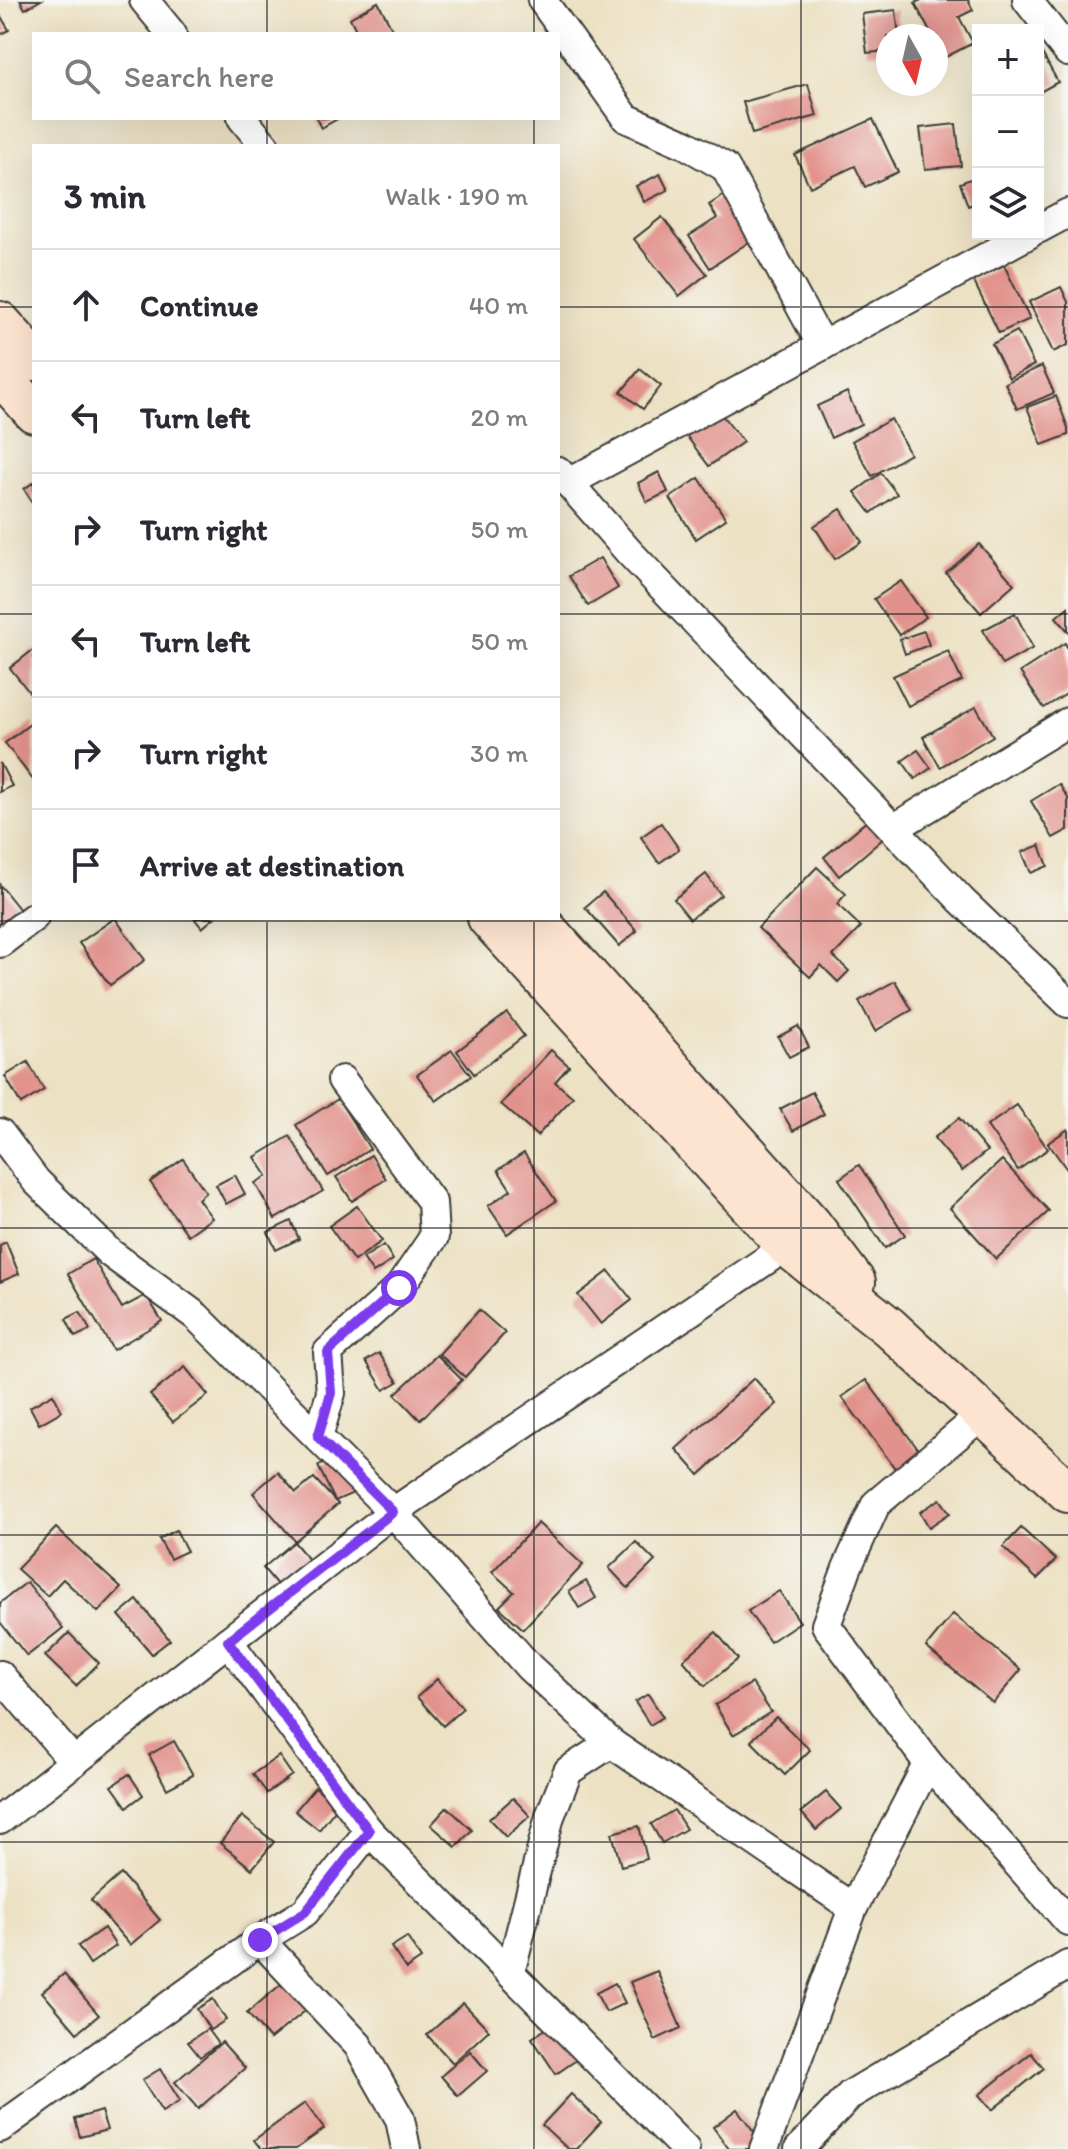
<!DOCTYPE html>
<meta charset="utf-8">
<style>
:root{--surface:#fff;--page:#f2f2f3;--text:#2b2b33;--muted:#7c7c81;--line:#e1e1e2}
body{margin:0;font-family:Itim,sans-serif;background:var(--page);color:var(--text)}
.controls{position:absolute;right:24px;top:24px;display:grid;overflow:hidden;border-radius:0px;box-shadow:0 8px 32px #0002}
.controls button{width:72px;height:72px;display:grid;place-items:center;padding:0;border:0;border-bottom:2px solid var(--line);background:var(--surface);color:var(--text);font:40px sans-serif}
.compass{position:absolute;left:876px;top:24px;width:72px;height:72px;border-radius:50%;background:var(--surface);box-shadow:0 8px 32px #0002;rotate:172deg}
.stop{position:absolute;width:24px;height:24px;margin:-18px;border:6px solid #7c3aed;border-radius:50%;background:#fff}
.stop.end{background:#7c3aed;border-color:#fff;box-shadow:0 2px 8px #0008}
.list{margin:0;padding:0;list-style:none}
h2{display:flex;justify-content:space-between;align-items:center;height:104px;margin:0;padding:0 32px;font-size:34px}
h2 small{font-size:26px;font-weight:400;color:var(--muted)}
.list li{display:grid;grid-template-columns:52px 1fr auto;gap:24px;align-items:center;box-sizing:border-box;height:112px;padding:0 32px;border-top:2px solid var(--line)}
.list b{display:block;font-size:30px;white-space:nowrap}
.list em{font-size:26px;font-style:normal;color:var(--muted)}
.icon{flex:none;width:44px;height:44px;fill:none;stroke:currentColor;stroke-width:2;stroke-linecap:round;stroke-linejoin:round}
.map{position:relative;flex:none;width:1068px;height:2149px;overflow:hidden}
.search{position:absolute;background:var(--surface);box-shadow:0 8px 32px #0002;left:32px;top:32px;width:528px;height:88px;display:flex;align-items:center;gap:20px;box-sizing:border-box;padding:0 28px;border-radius:0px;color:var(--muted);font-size:30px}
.panel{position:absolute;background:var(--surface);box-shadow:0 8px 32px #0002;left:32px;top:144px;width:528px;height:776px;border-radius:0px}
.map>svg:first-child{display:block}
</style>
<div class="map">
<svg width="1068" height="2149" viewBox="0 0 1068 2149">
<rect width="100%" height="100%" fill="#f6f6f2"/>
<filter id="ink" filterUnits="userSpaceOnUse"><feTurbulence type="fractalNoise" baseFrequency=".0125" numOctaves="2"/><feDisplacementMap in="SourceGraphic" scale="16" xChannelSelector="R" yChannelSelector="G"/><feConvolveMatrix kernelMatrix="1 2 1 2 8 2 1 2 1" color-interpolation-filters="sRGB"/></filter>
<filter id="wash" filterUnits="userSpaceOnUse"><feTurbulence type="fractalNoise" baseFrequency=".006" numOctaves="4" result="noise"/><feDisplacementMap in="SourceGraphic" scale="32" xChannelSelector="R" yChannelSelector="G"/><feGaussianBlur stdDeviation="1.8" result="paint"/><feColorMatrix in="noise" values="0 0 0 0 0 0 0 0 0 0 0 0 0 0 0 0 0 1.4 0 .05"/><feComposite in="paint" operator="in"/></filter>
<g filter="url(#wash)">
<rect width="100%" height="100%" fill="#ece1c3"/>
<g id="blocks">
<g fill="#e2928c">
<path d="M20,0H41L25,9Z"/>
<path d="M921,0H968L973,10L959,17L973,43L944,58L936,43V36H932L915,3Z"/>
<path d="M378,2L395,34H358L350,18Z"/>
<path d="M896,10L899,36H888V51L867,53L862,14Z"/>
<path d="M0,15L9,30L0,35Z"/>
<path d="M1038,46L1058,82L1038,93Z"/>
<path d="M808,84L817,116L752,134L743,102Z"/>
<path d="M316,118H339L321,128Z"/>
<path d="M873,119L898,172L865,187L855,166L810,187L795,155Z"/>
<path d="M956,124L961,166L925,169L920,128Z"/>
<path d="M660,174L668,190L644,202L636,186Z"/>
<path d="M978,176V202L968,206L960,183Z"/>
<path d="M729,192L758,236L710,268L689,236L717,218L709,205Z"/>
<path d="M662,217L707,274L679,296L634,239Z"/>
<path d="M1004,265L1030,319L999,333L973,280Z"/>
<path d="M1061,287L1068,302V345L1053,352L1029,302Z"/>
<path d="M1017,331L1034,365L1009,378L992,344Z"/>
<path d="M1042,366L1054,393L1017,409L1005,383Z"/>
<path d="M640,369L661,386L643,409L621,392Z"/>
<path d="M847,392L861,424L831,438L817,406Z"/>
<path d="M1056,396L1068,428V435L1042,445L1027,407Z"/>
<path d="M718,410L743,442L709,466L685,434Z"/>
<path d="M891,419L910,454L872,476L852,441Z"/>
<path d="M659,472L668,492L647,502L638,483Z"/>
<path d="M881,473L897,494L871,513L855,492Z"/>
<path d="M699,478L726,519L696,539L670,498Z"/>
<path d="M34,482V505L24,489Z"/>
<path d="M841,509L862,542L835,559L814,526Z"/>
<path d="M979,544L1014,584L981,613L946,573Z"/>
<path d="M600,558L618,588L588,606L569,576Z"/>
<path d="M901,581L926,617L899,635L874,599Z"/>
<path d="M1068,607V631L1056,617Z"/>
<path d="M1015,613L1033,648L1002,665L983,630Z"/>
<path d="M924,631L929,645L905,654L900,639Z"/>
<path d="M1065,643L1068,649V693L1044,708L1020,672Z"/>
<path d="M34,649V698L10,668Z"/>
<path d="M948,651L962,681L908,706L893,676Z"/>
<path d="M976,707L993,736L940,767L923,737Z"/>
<path d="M34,721V781L5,743Z"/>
<path d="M918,750L931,768L915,779L902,761Z"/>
<path d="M0,763L12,786L0,792Z"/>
<path d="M1059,784L1068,798V830L1053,838L1031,801Z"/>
<path d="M868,820L884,838L839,876L824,857Z"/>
<path d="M661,823L679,849L659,863L641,837Z"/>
<path d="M1040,845L1048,866L1031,873L1022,852Z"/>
<path d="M817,867L846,894L837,904L861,927L833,956L849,971L838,982L821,965L810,977L758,928Z"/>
<path d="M706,874L721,895L690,919L674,899Z"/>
<path d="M0,885L24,915L0,934Z"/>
<path d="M603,892L637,931L619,946L585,907Z"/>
<path d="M115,918L145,960L110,985L79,943Z"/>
<path d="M194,918H214L202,928Z"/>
<path d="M895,981L912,1010L875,1031L859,1001Z"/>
<path d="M507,1013L524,1036L474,1074L457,1051Z"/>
<path d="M798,1026L809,1047L789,1057L778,1037Z"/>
<path d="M452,1050L471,1076L436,1101L417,1075Z"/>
<path d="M551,1050L569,1066L555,1082L573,1097L537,1136L501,1104Z"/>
<path d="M28,1062L44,1090L21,1104L5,1076Z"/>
<path d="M812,1092L824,1114L793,1131L780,1109Z"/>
<path d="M338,1099L370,1149L328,1176L296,1125Z"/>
<path d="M1017,1105L1048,1149L1018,1170L987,1126Z"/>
<path d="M959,1118L987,1151L962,1171L934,1138Z"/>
<path d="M1068,1129V1171L1048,1143Z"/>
<path d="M290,1136L323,1191L275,1219L255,1183L267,1176L255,1157Z"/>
<path d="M524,1153L556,1201L507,1234L488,1206L511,1190L498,1170Z"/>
<path d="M371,1155L386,1179L352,1201L336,1177Z"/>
<path d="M183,1159L206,1192L198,1199L212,1218L188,1235L150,1182Z"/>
<path d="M1002,1160L1049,1211L996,1259L950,1208Z"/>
<path d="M859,1165L905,1235L885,1248L839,1179Z"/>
<path d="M235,1175L245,1194L226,1204L216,1185Z"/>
<path d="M357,1206L382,1241L354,1261L329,1226Z"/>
<path d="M291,1221L299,1239L276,1250L268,1232Z"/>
<path d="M6,1242L19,1274L0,1282V1245Z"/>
<path d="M384,1245L393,1260L373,1273L363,1258Z"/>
<path d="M93,1259L122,1308L146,1295L162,1321L113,1350L68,1274Z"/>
<path d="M609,1271L632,1300L601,1324L578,1295Z"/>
<path d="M479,1310L505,1333L465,1377L439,1354Z"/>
<path d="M80,1312L90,1330L75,1337L66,1319Z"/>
<path d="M379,1353L398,1382L384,1390L366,1361Z"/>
<path d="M437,1355L462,1380L420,1420L395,1394Z"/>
<path d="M185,1367L208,1395L173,1422L150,1395Z"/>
<path d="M754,1378L777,1404L699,1475L676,1449Z"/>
<path d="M866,1380L924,1457L900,1475L842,1397Z"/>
<path d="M53,1394L62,1411L39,1424L30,1407Z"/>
<path d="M342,1455L358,1491L335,1501L318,1466Z"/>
<path d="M278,1472L296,1493L314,1478L338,1504L295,1541L253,1493Z"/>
<path d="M940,1499L950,1513L929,1527L920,1512Z"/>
<path d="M538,1523L583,1565L523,1629L499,1607L514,1592L492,1572Z"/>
<path d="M56,1528L121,1588L98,1612L63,1579L47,1596L17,1569Z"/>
<path d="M1021,1528L1056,1560L1037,1579L1003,1547Z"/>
<path d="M176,1530L187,1551L170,1559L159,1539Z"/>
<path d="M294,1542L315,1567L284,1593L263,1568Z"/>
<path d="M636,1542L655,1561L628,1588L609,1568Z"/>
<path d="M586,1581L596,1598L579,1608L569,1591Z"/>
<path d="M27,1582L63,1628L27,1656L0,1622V1603Z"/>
<path d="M779,1591L800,1622L770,1642L748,1611Z"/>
<path d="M137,1600L170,1640L152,1654L119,1615Z"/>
<path d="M953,1614L1021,1670L993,1703L926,1647Z"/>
<path d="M716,1632L738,1659L705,1686L683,1660Z"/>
<path d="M69,1633L99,1663L76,1686L45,1656Z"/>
<path d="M437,1679L463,1708L443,1726L417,1697Z"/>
<path d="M752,1683L771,1712L733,1735L715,1705Z"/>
<path d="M648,1694L663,1717L650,1725L635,1702Z"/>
<path d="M776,1717L810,1750L785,1775L751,1741Z"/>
<path d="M174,1741L193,1775L167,1789L149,1755Z"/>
<path d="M279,1756L292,1775L267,1793L253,1774Z"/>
<path d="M129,1774L143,1795L127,1807L112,1786Z"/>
<path d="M315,1787L338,1806L319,1830L295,1811Z"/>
<path d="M826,1792L841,1809L816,1830L801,1812Z"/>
<path d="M513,1798L530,1816L506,1837L489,1819Z"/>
<path d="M447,1807L472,1830L456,1847L431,1825Z"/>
<path d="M674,1810L686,1829L662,1843L651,1824Z"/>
<path d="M242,1816L274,1842L252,1869L220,1843Z"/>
<path d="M639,1826L647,1859L621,1866L612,1833Z"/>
<path d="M121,1874L160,1920L130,1945L91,1900Z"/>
<path d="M104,1928L116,1946L90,1964L78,1946Z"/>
<path d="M407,1937L421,1959L406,1969L391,1947Z"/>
<path d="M657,1971L681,2028L655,2040L630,1982Z"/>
<path d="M64,1974L99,2015L77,2033L42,1992Z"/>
<path d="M292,1975L315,2003L270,2039L247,2013Z"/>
<path d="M615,1983L625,2003L606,2012L596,1993Z"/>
<path d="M213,1999L226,2020L210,2030L197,2009Z"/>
<path d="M463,2003L489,2030L453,2063L427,2035Z"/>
<path d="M561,2019L585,2054L556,2074L532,2038Z"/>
<path d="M207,2029L218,2044L200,2057L188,2042Z"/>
<path d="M222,2042L245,2068L198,2109L175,2082Z"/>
<path d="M470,2051L487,2071L458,2096L441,2076Z"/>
<path d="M1031,2053L1044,2068L992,2110L979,2095Z"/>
<path d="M160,2069L180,2101L162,2112L142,2080Z"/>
<path d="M571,2094L601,2122L576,2149H568L542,2125Z"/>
<path d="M305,2103L324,2129L296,2149H261L254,2140Z"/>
<path d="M737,2109L761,2141L750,2149H729L713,2127Z"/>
<path d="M101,2111L107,2130L80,2137L75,2119Z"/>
</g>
</g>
</g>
<g filter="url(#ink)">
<use href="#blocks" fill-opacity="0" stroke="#3b3a35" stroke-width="2"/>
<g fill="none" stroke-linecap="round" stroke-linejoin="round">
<defs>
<g id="street">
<path d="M144,0L172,34"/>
<path d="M542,0L626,118L685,144L725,167L822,346"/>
<path d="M1027,0L1068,52"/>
<path d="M242,118L265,146"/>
<path d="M1038,229L1068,213"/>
<path d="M558,471L629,552L961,900L1068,1003"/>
<path d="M568,483L1029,234"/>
<path d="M893,829L1068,722"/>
<path d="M0,943L34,917"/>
<path d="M0,1133L36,1181L110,1253L196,1316L393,1512L529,1667L611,1743L853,1908"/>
<path d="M983,1414L876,1504L847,1568L826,1625L928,1763L1068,1921"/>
<path d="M318,1437L331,1393L328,1352L399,1288L434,1237L432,1202L342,1080"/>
<path d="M228,1641L369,1831L685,2149"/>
<path d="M0,1675L74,1762"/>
<path d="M0,1820L393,1512L787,1246L799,1235"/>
<path d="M260,1940L358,2045L400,2119L406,2149"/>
<path d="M510,1973L550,1816L568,1771L611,1743"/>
<path d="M0,2128L260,1940L305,1912L369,1831"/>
<path d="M764,2149L853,1908L928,1763"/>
<path d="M799,2149L850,2095L1068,1965"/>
</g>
<g id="secondary">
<path d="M0,322L34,360"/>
<path d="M0,374L34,412"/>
<path d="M488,918L787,1246L889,1327L1068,1492"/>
<path d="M536,918L811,1224L855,1282"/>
</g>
</defs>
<use href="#street" stroke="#3b3a35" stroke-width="32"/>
<use href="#secondary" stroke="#3b3a35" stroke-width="44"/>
<use href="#street" stroke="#fff" stroke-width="28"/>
<use href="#secondary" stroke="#fde4d0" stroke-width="40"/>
</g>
</g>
<g fill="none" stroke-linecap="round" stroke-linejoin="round" filter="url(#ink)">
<path stroke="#7c3aed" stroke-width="10" d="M260,1940L305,1912L369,1831L228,1641L393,1512L318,1437L331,1393L328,1352L399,1288"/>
</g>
<path fill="none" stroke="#1c1c1c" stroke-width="2" stroke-opacity="0.55" d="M267,0V34M534,0V34M801,0V2149M267,118V146M534,118V146M0,307H34M558,307H1068M0,614H34M558,614H1068M267,918V2149M534,918V2149M0,921H1068M0,1228H1068M0,1535H1068M0,1842H1068"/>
</svg>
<div class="controls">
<button>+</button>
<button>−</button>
<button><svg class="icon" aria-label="layers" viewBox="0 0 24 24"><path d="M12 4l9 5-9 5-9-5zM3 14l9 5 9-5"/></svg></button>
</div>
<svg class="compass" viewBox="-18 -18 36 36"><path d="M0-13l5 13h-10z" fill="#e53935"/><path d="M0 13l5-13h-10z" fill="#7c7c81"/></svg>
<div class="stop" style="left:399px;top:1288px"></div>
<div class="stop end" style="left:260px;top:1940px"></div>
<div class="search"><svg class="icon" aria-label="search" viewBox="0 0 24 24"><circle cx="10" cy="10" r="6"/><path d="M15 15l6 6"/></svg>Search here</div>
<section class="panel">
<h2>3 min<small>Walk · 190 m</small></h2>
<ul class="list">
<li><svg class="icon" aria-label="ahead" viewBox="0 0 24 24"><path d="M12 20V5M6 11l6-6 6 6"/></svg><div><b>Continue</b></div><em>40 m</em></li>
<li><svg class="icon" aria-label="left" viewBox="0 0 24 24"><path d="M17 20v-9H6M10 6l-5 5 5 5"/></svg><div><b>Turn left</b></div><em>20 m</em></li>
<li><svg class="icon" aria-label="right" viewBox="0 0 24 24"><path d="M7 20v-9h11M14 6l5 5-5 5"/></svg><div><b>Turn right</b></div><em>50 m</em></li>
<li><svg class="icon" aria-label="left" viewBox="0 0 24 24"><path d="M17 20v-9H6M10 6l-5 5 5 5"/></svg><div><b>Turn left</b></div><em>50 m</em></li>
<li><svg class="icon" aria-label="right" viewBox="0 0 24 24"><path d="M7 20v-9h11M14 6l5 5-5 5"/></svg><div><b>Turn right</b></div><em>30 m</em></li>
<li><svg class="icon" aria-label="arrive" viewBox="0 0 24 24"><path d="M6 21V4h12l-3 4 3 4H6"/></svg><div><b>Arrive at destination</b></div></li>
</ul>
</section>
</div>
